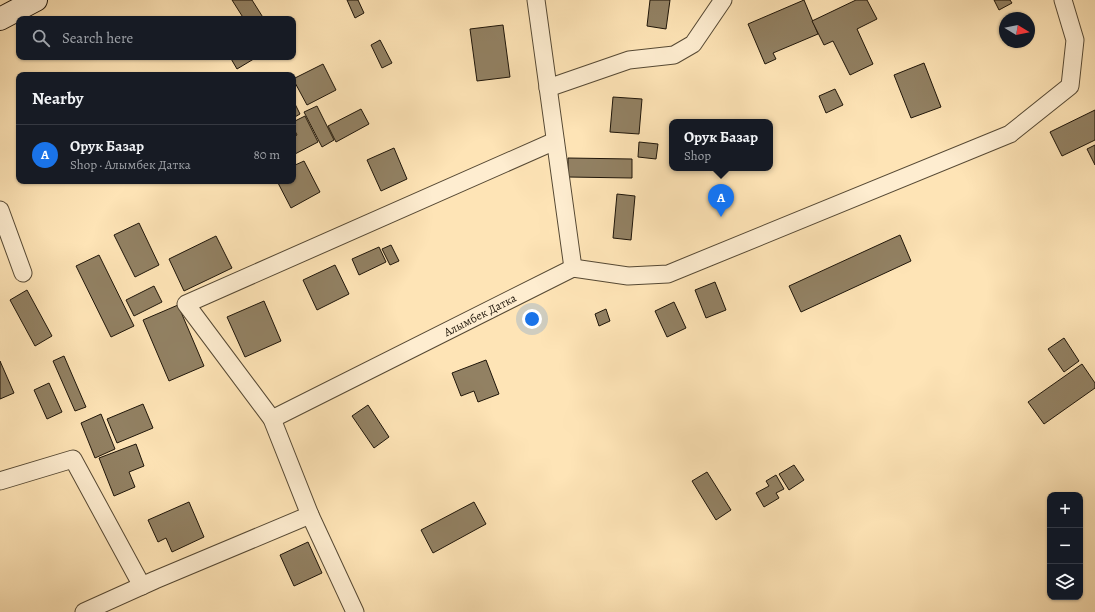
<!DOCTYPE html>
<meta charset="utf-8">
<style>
:root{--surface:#171b24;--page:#242831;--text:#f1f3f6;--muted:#9ea1a6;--line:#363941;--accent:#1a73e8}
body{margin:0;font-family:Alegreya,serif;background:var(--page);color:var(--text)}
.controls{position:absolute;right:12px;bottom:12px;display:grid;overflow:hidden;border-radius:8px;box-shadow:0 1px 3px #0004}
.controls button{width:36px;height:36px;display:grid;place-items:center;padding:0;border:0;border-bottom:1px solid var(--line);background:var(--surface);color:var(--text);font:20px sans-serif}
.compass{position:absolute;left:999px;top:12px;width:36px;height:36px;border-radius:50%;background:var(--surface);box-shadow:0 1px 3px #0004;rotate:100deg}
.you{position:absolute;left:532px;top:319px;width:14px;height:14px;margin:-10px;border:3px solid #fff;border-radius:50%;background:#1a73e8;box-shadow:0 0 0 6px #1a73e833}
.badge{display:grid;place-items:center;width:26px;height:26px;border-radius:50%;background:var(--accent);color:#fff;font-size:13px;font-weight:700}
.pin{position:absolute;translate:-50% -33px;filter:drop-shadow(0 1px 2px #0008)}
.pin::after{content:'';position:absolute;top:21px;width:14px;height:12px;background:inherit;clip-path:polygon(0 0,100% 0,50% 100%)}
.popup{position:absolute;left:669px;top:119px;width:104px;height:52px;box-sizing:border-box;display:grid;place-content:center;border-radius:8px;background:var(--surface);filter:drop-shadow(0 1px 3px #0005);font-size:13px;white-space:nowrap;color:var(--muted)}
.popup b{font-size:15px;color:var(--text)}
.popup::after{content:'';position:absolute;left:50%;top:100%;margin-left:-8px;border:8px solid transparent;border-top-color:var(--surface)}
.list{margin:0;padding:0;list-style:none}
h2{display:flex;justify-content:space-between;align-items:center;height:52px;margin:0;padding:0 16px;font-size:17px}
h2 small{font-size:13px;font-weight:400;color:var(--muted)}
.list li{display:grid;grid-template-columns:26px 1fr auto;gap:12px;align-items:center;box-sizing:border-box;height:60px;padding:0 16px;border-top:1px solid var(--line)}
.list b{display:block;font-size:15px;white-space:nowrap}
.list p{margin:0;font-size:13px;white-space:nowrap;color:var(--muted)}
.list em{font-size:13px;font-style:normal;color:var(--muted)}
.icon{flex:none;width:22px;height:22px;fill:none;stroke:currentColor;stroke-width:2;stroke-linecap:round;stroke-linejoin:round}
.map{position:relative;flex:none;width:1095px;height:612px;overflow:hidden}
.search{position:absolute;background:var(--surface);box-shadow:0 1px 3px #0004;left:16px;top:16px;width:280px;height:44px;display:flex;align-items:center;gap:10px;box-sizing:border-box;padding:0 14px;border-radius:8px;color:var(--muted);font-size:15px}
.panel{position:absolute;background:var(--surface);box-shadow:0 1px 3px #0004;left:16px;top:72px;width:280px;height:112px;border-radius:8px}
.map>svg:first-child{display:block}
</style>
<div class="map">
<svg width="1095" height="612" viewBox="0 0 1095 612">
<rect width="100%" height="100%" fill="#fee4b6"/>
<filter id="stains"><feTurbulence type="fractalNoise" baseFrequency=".005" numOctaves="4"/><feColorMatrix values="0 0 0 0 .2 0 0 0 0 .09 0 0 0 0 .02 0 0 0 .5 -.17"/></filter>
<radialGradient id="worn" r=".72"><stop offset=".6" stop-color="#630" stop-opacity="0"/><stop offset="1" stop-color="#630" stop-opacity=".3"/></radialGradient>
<g fill="#928163" stroke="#1e1509">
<path d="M232,0H252L264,19H244Z"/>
<path d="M347,0H358L364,13L355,18Z"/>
<path d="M650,0H670L666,29L647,26Z"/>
<path d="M804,0L818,34L773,53L776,59L765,64L748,24Z"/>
<path d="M856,0H867L877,19L857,29L873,64L850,75L833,41L824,45L812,21Z"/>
<path d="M994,0H1010L1012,3L999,10Z"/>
<path d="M503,25L510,77L477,81L470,29Z"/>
<path d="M380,40L392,63L382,68L371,45Z"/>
<path d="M230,57H257L237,69Z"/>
<path d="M924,63L941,107L911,118L894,75Z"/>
<path d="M323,64L336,90L307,105L293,79Z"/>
<path d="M835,89L843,105L826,113L819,96Z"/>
<path d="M613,97L642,99L639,134L610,132Z"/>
<path d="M293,100L300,114L293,118Z"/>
<path d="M317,106L334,140L322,147L304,112Z"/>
<path d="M361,109L369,124L336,142L328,126Z"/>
<path d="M1095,110V140L1062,156L1050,132Z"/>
<path d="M305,116L318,142L293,155V137L297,135L293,127V122Z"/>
<path d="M639,142L658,144L656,159L638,157Z"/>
<path d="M1095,145V165L1087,149Z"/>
<path d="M394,148L407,179L381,191L367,160Z"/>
<path d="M568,158L632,159V178L568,177Z"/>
<path d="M304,161L320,192L291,208L277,181H293V166Z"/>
<path d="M617,194L635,196L631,240L613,238Z"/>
<path d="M139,223L159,265L135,277L114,235Z"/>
<path d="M900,235L911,261L801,312L789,286Z"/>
<path d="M216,236L232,268L184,291L169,259Z"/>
<path d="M391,245L399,261L390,265L382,249Z"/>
<path d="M379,247L386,262L359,275L352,259Z"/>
<path d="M99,255L134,326L111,337L76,266Z"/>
<path d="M335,265L349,294L317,310L303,280Z"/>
<path d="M715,282L726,310L706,318L695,290Z"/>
<path d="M154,286L162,302L134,316L126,300Z"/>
<path d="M27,290L52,336L35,346L10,300Z"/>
<path d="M264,301L281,341L245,357L227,317Z"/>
<path d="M674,302L686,328L667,337L655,311Z"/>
<path d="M178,305L204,366L169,381L143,320Z"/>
<path d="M606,309L610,321L599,326L595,314Z"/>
<path d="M1064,338L1079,361L1064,372L1048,349Z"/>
<path d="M64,356L86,407L75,411L53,361Z"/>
<path d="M486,360L499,394L478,402L474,391L461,396L452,373Z"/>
<path d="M0,361L14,393L0,399Z"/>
<path d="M1082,364L1095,383V388L1044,424L1028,402Z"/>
<path d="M49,383L62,412L47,419L34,390Z"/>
<path d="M143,404L153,428L117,443L107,419Z"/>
<path d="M368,405L389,437L374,448L352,416Z"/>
<path d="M101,414L115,449L95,458L81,423Z"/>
<path d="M136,444L144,466L129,472L135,487L114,496L99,458Z"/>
<path d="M794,465L804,480L789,490L779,474Z"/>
<path d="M707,472L731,510L716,520L692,481Z"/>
<path d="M776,475L784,489L776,493L779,498L764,507L756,493L769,486L766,481Z"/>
<path d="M189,502L204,537L172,552L166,538L158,542L148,520Z"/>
<path d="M474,502L486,524L433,553L421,530Z"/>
<path d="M308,542L322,573L294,586L280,555Z"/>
</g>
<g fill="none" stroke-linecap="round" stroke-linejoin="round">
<defs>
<g id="street">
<path d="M536,0L573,268"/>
<path d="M548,88L629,60L674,55L693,44L723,0"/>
<path d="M0,210L23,273"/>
<path d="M573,268L628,276L668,274L1010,134L1070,86L1075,40L1063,0"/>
<path d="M272,419L573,268"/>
<path d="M0,481L73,459L142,586"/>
<path d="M84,612L155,580L310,515"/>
<path d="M355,612L310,515L272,419L186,304L555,141"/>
</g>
<path id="secondary" d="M0,19L36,0"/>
</defs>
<use href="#street" stroke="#564934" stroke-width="19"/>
<use href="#secondary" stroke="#1e1509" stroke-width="24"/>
<use href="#street" stroke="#feedd0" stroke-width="17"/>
<use href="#secondary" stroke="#feedd0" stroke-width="22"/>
</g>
<g text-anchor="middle" stroke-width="4" stroke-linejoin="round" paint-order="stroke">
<g font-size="12" fill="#1e1509" stroke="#feedd0">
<text transform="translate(480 315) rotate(-27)" y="4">Алымбек Датка</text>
</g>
</g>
<rect width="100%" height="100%" filter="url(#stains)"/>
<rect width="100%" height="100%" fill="url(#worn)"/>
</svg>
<div class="controls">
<button>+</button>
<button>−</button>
<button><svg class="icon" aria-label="layers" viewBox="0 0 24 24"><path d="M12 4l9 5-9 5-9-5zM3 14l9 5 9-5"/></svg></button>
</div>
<svg class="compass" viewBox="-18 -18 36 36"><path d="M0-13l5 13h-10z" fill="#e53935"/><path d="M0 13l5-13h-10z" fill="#9ea1a6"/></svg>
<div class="you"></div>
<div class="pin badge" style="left:721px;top:217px">A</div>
<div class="popup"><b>Орук Базар</b>Shop</div>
<div class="search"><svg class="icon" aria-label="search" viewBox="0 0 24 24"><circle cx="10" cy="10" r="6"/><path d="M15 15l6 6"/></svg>Search here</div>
<section class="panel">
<h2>Nearby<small></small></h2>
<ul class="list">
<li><span class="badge">A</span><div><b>Орук Базар</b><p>Shop · Алымбек Датка</p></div><em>80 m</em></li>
</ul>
</section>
</div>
